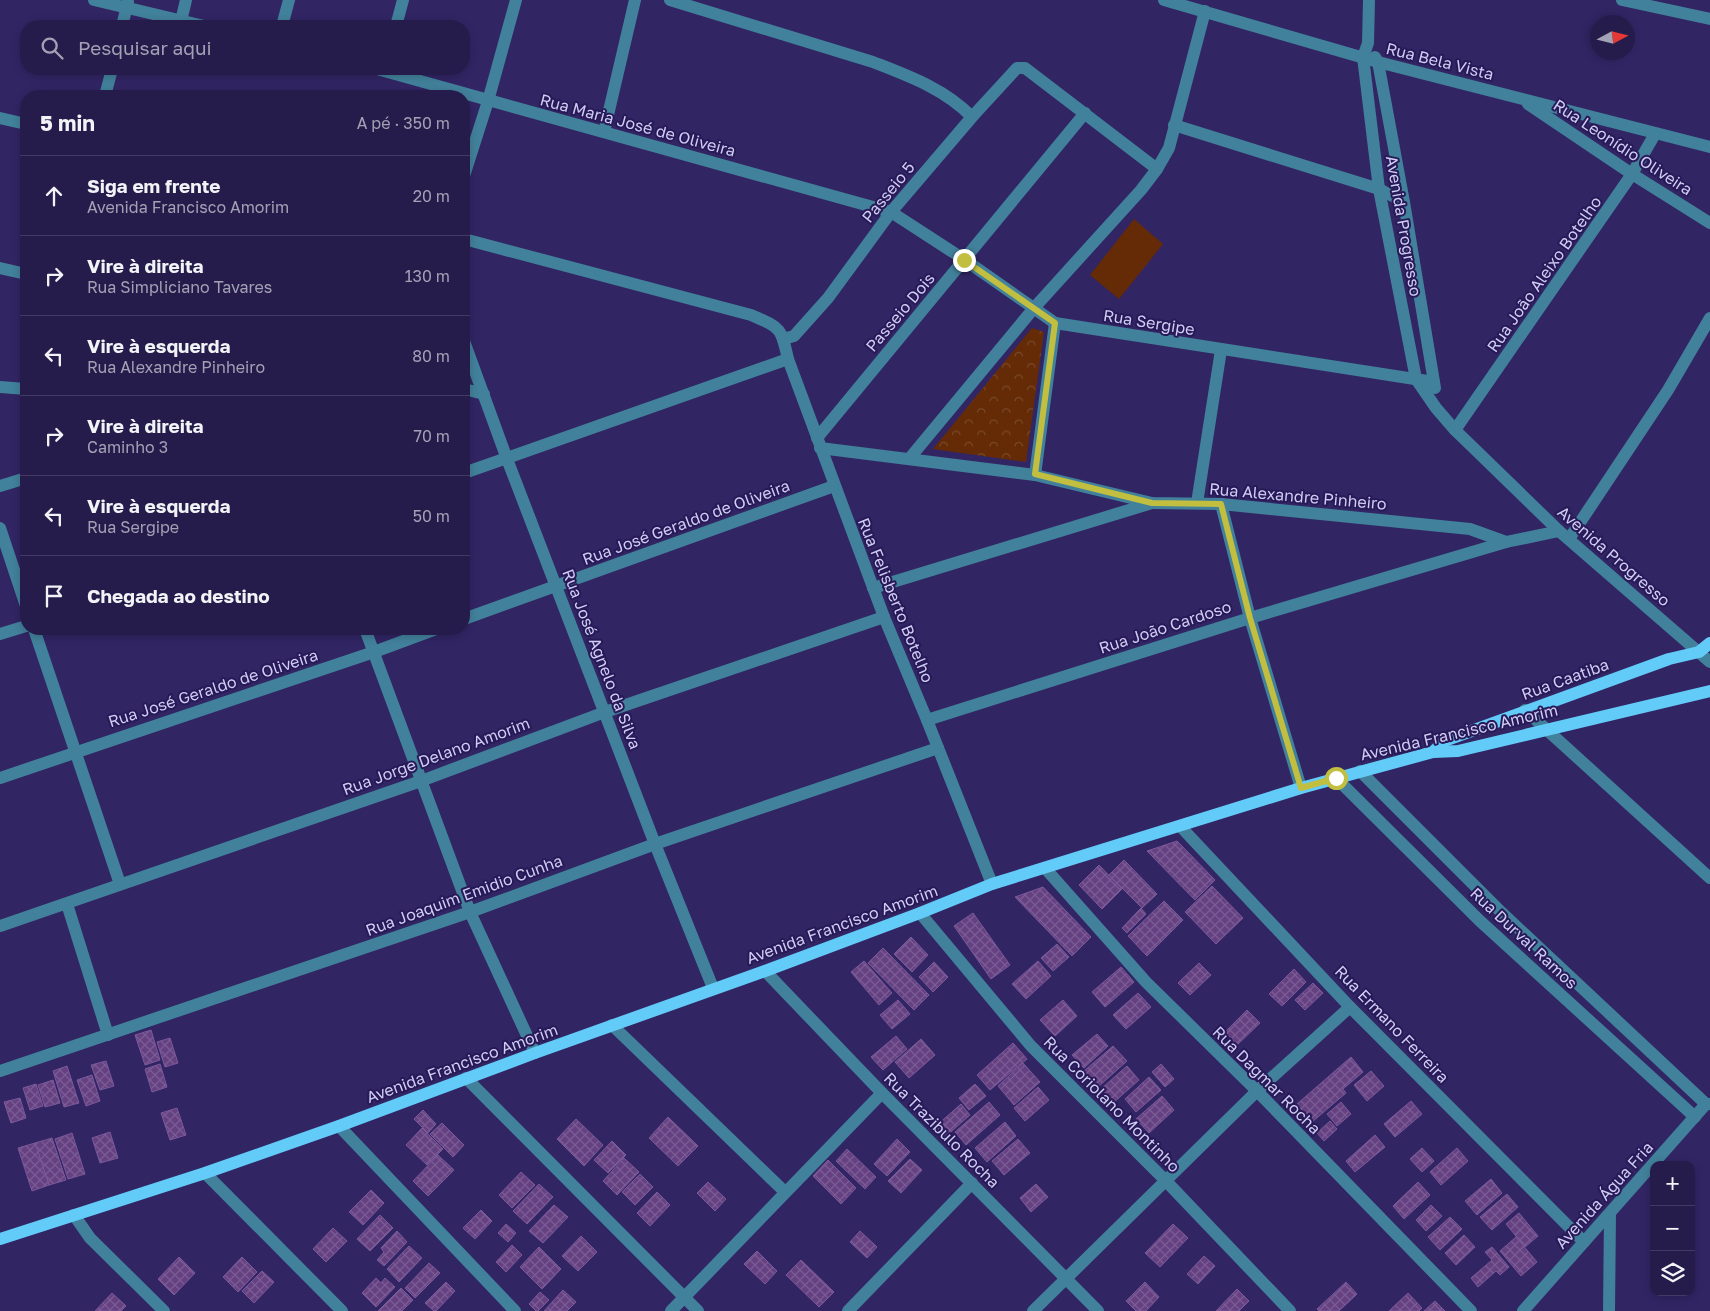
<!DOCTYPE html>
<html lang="pt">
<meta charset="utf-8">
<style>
:root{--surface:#251c4b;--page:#2d2552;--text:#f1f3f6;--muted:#a3a1b5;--line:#423a63}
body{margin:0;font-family:"Golos Text",sans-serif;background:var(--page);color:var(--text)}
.controls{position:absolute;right:15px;bottom:15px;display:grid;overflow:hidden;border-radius:10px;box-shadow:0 2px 8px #0003}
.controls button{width:45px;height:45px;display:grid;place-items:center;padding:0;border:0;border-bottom:1px solid var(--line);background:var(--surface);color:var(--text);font:25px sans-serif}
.compass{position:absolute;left:1590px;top:15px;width:45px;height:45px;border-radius:50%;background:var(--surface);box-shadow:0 2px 8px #0003;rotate:83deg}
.stop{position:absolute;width:15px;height:15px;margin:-11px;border:4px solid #c1be40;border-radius:50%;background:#fff}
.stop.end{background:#c1be40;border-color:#fff;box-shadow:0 1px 5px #0008}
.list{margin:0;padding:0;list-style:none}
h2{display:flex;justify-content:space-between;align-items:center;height:65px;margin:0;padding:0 20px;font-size:21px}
h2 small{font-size:16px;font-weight:400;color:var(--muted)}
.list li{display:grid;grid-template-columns:32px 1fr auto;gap:15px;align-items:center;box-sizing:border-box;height:80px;padding:0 20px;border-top:1px solid var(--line)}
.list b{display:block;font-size:19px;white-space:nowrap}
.list p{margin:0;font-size:16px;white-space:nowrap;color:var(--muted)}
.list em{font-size:16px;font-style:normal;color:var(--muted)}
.icon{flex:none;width:28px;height:28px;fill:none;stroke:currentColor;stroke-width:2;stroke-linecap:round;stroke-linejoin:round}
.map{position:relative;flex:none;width:1710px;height:1311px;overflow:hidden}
.search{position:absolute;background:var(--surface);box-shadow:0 2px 8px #0003;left:20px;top:20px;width:450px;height:55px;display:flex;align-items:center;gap:12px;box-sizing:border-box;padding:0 18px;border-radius:20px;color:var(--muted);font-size:19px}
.panel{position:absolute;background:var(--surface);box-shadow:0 2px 8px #0003;left:20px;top:90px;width:450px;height:545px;border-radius:20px}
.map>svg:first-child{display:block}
</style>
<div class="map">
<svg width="1710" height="1311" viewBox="0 0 1710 1311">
<defs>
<pattern id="park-crowns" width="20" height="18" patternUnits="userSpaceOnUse" patternTransform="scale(1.25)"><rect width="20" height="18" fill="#642b06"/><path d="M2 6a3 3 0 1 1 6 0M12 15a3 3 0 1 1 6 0" fill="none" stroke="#79492b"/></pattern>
<pattern id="building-cross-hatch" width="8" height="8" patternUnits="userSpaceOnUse" patternTransform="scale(1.25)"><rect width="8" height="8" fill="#654182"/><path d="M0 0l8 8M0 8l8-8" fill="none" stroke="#7a5b94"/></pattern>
</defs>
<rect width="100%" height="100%" fill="#312564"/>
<path fill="#642b06" d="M1134,219L1163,244L1119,299L1090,275Z"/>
<path fill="url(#park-crowns)" d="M1032,328L1044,332L1026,462L933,449Z"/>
<g fill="url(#building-cross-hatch)" stroke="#7b5899">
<path d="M1177,841L1215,880L1195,900L1147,851Z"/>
<path d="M1124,860L1157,894L1142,908L1109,875Z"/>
<path d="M1099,865L1122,889L1102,909L1079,885Z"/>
<path d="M1212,886L1243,918L1216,944L1185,912Z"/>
<path d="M1043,887L1091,937L1072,956L1015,897Z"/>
<path d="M1164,901L1183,920L1147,956L1128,936Z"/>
<path d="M1141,908L1146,914L1127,933L1122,928Z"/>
<path d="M973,913L1010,965L991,979L954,926Z"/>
<path d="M911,937L928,955L912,972L894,954Z"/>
<path d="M1057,944L1069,957L1053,971L1041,958Z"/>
<path d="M883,948L929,995L914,1010L868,963Z"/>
<path d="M864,961L892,993L879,1005L851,972Z"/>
<path d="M1038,961L1051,976L1026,999L1012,984Z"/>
<path d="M934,962L948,977L933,992L919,977Z"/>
<path d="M1199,963L1211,975L1190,995L1178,983Z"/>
<path d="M1121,967L1134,982L1105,1007L1092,992Z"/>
<path d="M1294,969L1306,982L1282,1006L1269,994Z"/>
<path d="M1313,983L1323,993L1305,1010L1295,1000Z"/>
<path d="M1138,993L1151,1007L1126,1029L1113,1015Z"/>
<path d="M898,1000L910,1014L892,1029L880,1015Z"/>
<path d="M1063,1000L1077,1016L1055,1036L1040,1020Z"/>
<path d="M1247,1010L1260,1023L1237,1045L1225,1032Z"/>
<path d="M151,1030L160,1060L145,1065L135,1035Z"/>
<path d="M1097,1034L1108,1046L1084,1068L1072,1055Z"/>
<path d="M896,1036L907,1049L883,1070L871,1057Z"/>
<path d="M170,1038L178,1063L165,1067L157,1042Z"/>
<path d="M921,1039L935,1055L909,1078L895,1062Z"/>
<path d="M1013,1043L1027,1059L990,1090L977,1075Z"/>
<path d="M1113,1046L1127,1061L1098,1087L1084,1071Z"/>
<path d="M1351,1057L1363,1072L1343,1089L1346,1093L1312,1122L1297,1104Z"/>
<path d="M106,1061L114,1086L100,1090L91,1065Z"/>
<path d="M1023,1063L1040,1082L1014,1105L998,1086Z"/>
<path d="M160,1064L167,1087L152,1092L145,1069Z"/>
<path d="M1161,1064L1174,1079L1165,1087L1152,1072Z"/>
<path d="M67,1066L79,1103L64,1107L53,1071Z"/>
<path d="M1127,1066L1139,1080L1113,1103L1101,1089Z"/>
<path d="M1371,1071L1384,1086L1367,1101L1354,1085Z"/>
<path d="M92,1075L100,1101L86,1106L77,1080Z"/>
<path d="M1149,1077L1161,1090L1136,1112L1125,1099Z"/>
<path d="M53,1080L60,1103L45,1107L38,1085Z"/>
<path d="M36,1084L43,1106L30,1110L23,1088Z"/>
<path d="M975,1084L986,1096L969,1110L959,1098Z"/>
<path d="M1038,1087L1049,1100L1025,1121L1014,1108Z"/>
<path d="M1162,1096L1174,1110L1149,1133L1136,1119Z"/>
<path d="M20,1098L26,1118L11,1123L4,1102Z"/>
<path d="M1411,1101L1422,1114L1395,1137L1384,1124Z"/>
<path d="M989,1102L1000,1115L966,1145L955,1132Z"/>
<path d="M1341,1102L1351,1114L1337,1126L1327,1114Z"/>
<path d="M961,1104L970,1115L945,1137L936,1126Z"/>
<path d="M177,1108L186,1135L170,1140L161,1113Z"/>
<path d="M423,1110L436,1124L428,1133L414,1119Z"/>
<path d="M668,1117L698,1146L678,1166L649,1138Z"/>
<path d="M576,1119L603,1145L584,1166L557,1139Z"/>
<path d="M1330,1121L1337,1129L1324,1141L1317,1133Z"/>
<path d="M1005,1122L1016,1136L987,1162L975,1148Z"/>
<path d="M442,1123L464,1145L453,1157L430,1134Z"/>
<path d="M422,1128L443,1149L427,1165L406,1145Z"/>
<path d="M110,1132L118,1158L100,1163L92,1138Z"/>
<path d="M72,1133L85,1174L68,1179L55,1139Z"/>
<path d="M1375,1135L1385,1147L1355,1172L1346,1161Z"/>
<path d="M52,1138L66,1180L49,1185L35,1143Z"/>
<path d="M897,1139L910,1152L887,1176L874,1164Z"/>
<path d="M1018,1139L1030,1153L1004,1175L992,1161Z"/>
<path d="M612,1141L626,1155L608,1173L594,1160Z"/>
<path d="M35,1143L49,1185L32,1191L18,1148Z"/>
<path d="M1422,1148L1434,1161L1422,1172L1410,1159Z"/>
<path d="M1457,1148L1468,1161L1441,1185L1430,1172Z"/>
<path d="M847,1149L876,1177L865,1189L836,1161Z"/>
<path d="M438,1155L454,1170L428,1196L413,1181Z"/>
<path d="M624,1158L639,1172L617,1195L603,1181Z"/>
<path d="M910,1159L922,1170L901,1193L888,1181Z"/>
<path d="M828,1160L856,1188L841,1204L813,1176Z"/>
<path d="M521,1172L535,1185L512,1208L499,1195Z"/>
<path d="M640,1174L653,1187L635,1205L622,1192Z"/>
<path d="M1491,1179L1502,1193L1477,1215L1465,1201Z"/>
<path d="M708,1182L726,1199L715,1211L697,1193Z"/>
<path d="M1418,1182L1430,1195L1404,1219L1393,1206Z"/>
<path d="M539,1184L553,1197L527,1224L513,1211Z"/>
<path d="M1036,1184L1048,1197L1031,1212L1020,1198Z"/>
<path d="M371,1190L384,1203L363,1225L349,1212Z"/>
<path d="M657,1192L670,1205L650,1226L637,1213Z"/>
<path d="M1507,1194L1518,1207L1492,1230L1480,1217Z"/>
<path d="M554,1205L568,1217L543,1243L529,1231Z"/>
<path d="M1431,1205L1442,1216L1426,1231L1416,1220Z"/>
<path d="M481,1210L492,1221L475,1239L463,1228Z"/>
<path d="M1519,1213L1538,1236L1525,1247L1506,1224Z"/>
<path d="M380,1215L393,1228L370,1251L357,1239Z"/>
<path d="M1450,1217L1462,1229L1440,1250L1428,1237Z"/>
<path d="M506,1224L516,1233L508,1242L498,1233Z"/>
<path d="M1173,1224L1188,1238L1160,1267L1145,1253Z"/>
<path d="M333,1228L347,1241L326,1262L313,1249Z"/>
<path d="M397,1231L407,1242L384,1266L377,1260L384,1252L381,1248Z"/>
<path d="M860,1231L877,1247L867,1258L850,1242Z"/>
<path d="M1464,1235L1475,1247L1456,1265L1445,1253Z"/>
<path d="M581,1236L597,1252L578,1271L562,1256Z"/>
<path d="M1516,1237L1537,1262L1521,1276L1500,1251Z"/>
<path d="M512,1245L522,1255L506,1272L496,1262Z"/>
<path d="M409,1246L422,1258L399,1282L387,1269Z"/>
<path d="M539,1247L561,1269L542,1289L520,1267Z"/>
<path d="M1492,1247L1509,1267L1500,1275L1496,1271L1478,1287L1471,1278L1492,1260L1485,1252Z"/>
<path d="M757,1251L777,1271L765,1284L744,1264Z"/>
<path d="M1204,1256L1215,1266L1198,1284L1187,1274Z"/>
<path d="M179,1257L195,1273L174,1295L158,1279Z"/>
<path d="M242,1257L257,1272L238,1292L223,1277Z"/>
<path d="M801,1260L834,1292L819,1307L786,1275Z"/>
<path d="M429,1263L440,1273L415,1298L405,1288Z"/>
<path d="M262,1271L274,1282L254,1303L242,1291Z"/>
<path d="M376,1278L381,1283L385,1278L395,1287L376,1307L362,1293Z"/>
<path d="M446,1282L455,1291L436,1311H434L425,1303Z"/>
<path d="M1145,1282L1159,1297L1146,1311H1136L1126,1301Z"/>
<path d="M1346,1282L1357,1294L1339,1311H1319L1317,1309Z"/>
<path d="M401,1288L413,1300L402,1311H378Z"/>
<path d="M1237,1289L1249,1301L1239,1311H1216Z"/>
<path d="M563,1290L576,1302L567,1311H544Z"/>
<path d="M540,1292L549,1300L538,1311H536L529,1304Z"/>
<path d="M112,1293L126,1306L121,1311H95Z"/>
<path d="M1408,1293L1422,1308L1419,1311H1389Z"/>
<path d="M1435,1301L1445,1311H1424Z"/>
</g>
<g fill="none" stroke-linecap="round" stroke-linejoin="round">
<g stroke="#42819b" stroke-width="12">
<path d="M94,0L204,26"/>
<path d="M670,0L873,62C909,76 945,89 972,117"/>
<path d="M1164,0L1378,62L1710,147"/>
<path d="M1369,0L1368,43L1363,57L1379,189L1416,379L1436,408L1455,430L1559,531L1710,662"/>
<path d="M1622,0L1710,19"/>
<path d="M181,21L186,0"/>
<path d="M122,26L128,2"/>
<path d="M282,26L289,0"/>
<path d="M396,26L403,0"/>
<path d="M1375,57L1378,62L1404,202L1435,388"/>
<path d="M377,69L891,212L965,260L1055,323L1434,382"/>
<path d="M105,96L112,69"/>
<path d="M1528,104L1632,174L1710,223"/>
<path d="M0,118L26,124"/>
<path d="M1174,125L1379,189L1404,202"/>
<path d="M604,132L635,0"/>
<path d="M464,176L488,101L516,0"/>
<path d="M464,239L751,315C781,328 781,327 788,359L884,617L927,720L992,884"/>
<path d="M0,268L26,274"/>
<path d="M783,339L794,336L828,298L891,212L972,117L1017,68H1025L1157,169"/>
<path d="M464,341L507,459L655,844L713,988"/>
<path d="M0,387L26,389"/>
<path d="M464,389L484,394"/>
<path d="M1455,430L1632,174L1655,134"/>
<path d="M817,438L1085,113"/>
<path d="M820,448L1035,475L1152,503L1221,504L1470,529L1506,542"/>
<path d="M909,459L1034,308L1141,190L1157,169L1169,148L1205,11"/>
<path d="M464,473L788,359"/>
<path d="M1035,475L1055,323"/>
<path d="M0,486L26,478"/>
<path d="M1197,503L1221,350"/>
<path d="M1221,504L1250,618L1301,788"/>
<path d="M0,528L26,606"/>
<path d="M1569,539L1668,390L1710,318"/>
<path d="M873,588L1152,503"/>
<path d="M464,619L834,486"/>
<path d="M34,629L120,884"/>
<path d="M365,629L470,912L535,1053"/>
<path d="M0,634L26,626"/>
<path d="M1525,710L1710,878"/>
<path d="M927,720L1250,618L1506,542L1559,531"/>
<path d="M1360,771L1501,912L1706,1104"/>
<path d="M0,778L374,652L436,629"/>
<path d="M1336,778L1480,921L1695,1117"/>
<path d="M1180,826L1350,1007L1584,1242"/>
<path d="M1045,868L1146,982L1257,1091L1471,1311"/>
<path d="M67,904L108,1035"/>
<path d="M920,913L1031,1046L1165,1180L1290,1311"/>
<path d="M0,926L421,781L605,712L884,617"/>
<path d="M765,971L882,1093L1098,1311"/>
<path d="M612,1025L785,1192"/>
<path d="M0,1071L470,912L655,844L938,748"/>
<path d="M466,1078L698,1311"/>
<path d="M339,1126L515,1311"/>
<path d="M205,1173L342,1311"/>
<path d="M74,1215L90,1238L164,1311"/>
<path d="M671,1311L882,1093"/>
<path d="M848,1311L972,1183"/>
<path d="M1033,1311L1257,1091L1350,1007"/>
<path d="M1523,1311L1706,1104H1710"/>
<path d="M1609,1311L1610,1214"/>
</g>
<g stroke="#62cbf7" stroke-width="12">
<path d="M1433,752L1444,741L1669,659L1699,652L1710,643"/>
<path d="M0,1239L205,1173L339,1126L535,1053L765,971L920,913L992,884L1301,788L1433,752L1458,751L1710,691"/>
</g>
</g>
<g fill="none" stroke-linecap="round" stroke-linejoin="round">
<path stroke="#c1be40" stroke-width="6" d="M964,260L1055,323L1035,474L1152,503L1221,504L1250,618L1301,788L1336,778"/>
</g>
<g text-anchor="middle" stroke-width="4" stroke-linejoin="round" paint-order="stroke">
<g font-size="16" fill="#cfcdf3" stroke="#281a58">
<text transform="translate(1440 61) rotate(14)" y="6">Rua Bela Vista</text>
<text transform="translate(638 125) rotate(15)" y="6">Rua Maria José de Oliveira</text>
<text transform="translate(1623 147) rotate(33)" y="6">Rua Leonídio Oliveira</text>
<text transform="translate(888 192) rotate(-51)" y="6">Passeio 5</text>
<text transform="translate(1404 226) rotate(80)" y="6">Avenida Progresso</text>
<text transform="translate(1544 274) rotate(-55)" y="6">Rua João Aleixo Botelho</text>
<text transform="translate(900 312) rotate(-50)" y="6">Passeio Dois</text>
<text transform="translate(1149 322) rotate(9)" y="6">Rua Sergipe</text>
<text transform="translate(1298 496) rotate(5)" y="6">Rua Alexandre Pinheiro</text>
<text transform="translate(686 522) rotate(-20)" y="6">Rua José Geraldo de Oliveira</text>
<text transform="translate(1614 556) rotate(41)" y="6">Avenida Progresso</text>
<text transform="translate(896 600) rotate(68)" y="6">Rua Felisberto Botelho</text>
<text transform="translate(1165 627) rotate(-18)" y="6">Rua João Cardoso</text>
<text transform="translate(602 659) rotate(69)" y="6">Rua José Agnelo da Silva</text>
<text transform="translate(1565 679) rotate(-20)" y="6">Rua Caatiba</text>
<text transform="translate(213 688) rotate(-18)" y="6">Rua José Geraldo de Oliveira</text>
<text transform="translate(1459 732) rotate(-13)" y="6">Avenida Francisco Amorim</text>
<text transform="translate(436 756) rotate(-20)" y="6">Rua Jorge Delano Amorim</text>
<text transform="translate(464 895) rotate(-20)" y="6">Rua Joaquim Emidio Cunha</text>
<text transform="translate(842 924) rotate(-20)" y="6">Avenida Francisco Amorim</text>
<text transform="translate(1524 938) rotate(43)" y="6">Rua Durval Ramos</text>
<text transform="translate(1392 1024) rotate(46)" y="6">Rua Ermano Ferreira</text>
<text transform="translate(462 1063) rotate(-20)" y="6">Avenida Francisco Amorim</text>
<text transform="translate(1267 1080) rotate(45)" y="6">Rua Dagmar Rocha</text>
<text transform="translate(1112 1104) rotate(45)" y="6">Rua Coriolano Montinho</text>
<text transform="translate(942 1130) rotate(45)" y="6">Rua Trazibulo Rocha</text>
<text transform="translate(1604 1195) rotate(-48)" y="6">Avenida Água Fria</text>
</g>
</g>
</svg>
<div class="controls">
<button>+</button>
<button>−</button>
<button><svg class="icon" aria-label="layers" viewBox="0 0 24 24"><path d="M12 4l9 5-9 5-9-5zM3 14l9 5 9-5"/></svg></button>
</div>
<svg class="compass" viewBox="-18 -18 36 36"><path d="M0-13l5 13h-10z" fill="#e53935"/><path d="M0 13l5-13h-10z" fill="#a3a1b5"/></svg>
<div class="stop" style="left:1336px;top:778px"></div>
<div class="stop end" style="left:964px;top:260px"></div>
<div class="search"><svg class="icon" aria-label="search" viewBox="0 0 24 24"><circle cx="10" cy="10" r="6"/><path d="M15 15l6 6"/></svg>Pesquisar aqui</div>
<section class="panel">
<h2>5 min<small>A pé · 350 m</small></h2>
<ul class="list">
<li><svg class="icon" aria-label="ahead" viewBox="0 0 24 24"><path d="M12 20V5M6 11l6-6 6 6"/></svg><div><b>Siga em frente</b><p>Avenida Francisco Amorim</p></div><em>20 m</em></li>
<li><svg class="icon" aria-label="right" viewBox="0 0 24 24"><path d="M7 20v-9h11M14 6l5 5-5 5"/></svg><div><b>Vire à direita</b><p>Rua Simpliciano Tavares</p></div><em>130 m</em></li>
<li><svg class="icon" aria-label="left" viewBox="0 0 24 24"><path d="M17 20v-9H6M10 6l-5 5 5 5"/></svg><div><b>Vire à esquerda</b><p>Rua Alexandre Pinheiro</p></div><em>80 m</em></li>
<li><svg class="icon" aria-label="right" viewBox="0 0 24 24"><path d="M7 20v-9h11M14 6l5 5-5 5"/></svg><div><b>Vire à direita</b><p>Caminho 3</p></div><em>70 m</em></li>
<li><svg class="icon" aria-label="left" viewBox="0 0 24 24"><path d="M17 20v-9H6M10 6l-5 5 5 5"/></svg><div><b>Vire à esquerda</b><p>Rua Sergipe</p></div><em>50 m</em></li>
<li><svg class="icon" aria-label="arrive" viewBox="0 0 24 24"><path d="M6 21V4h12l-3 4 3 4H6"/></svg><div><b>Chegada ao destino</b></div></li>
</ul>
</section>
</div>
